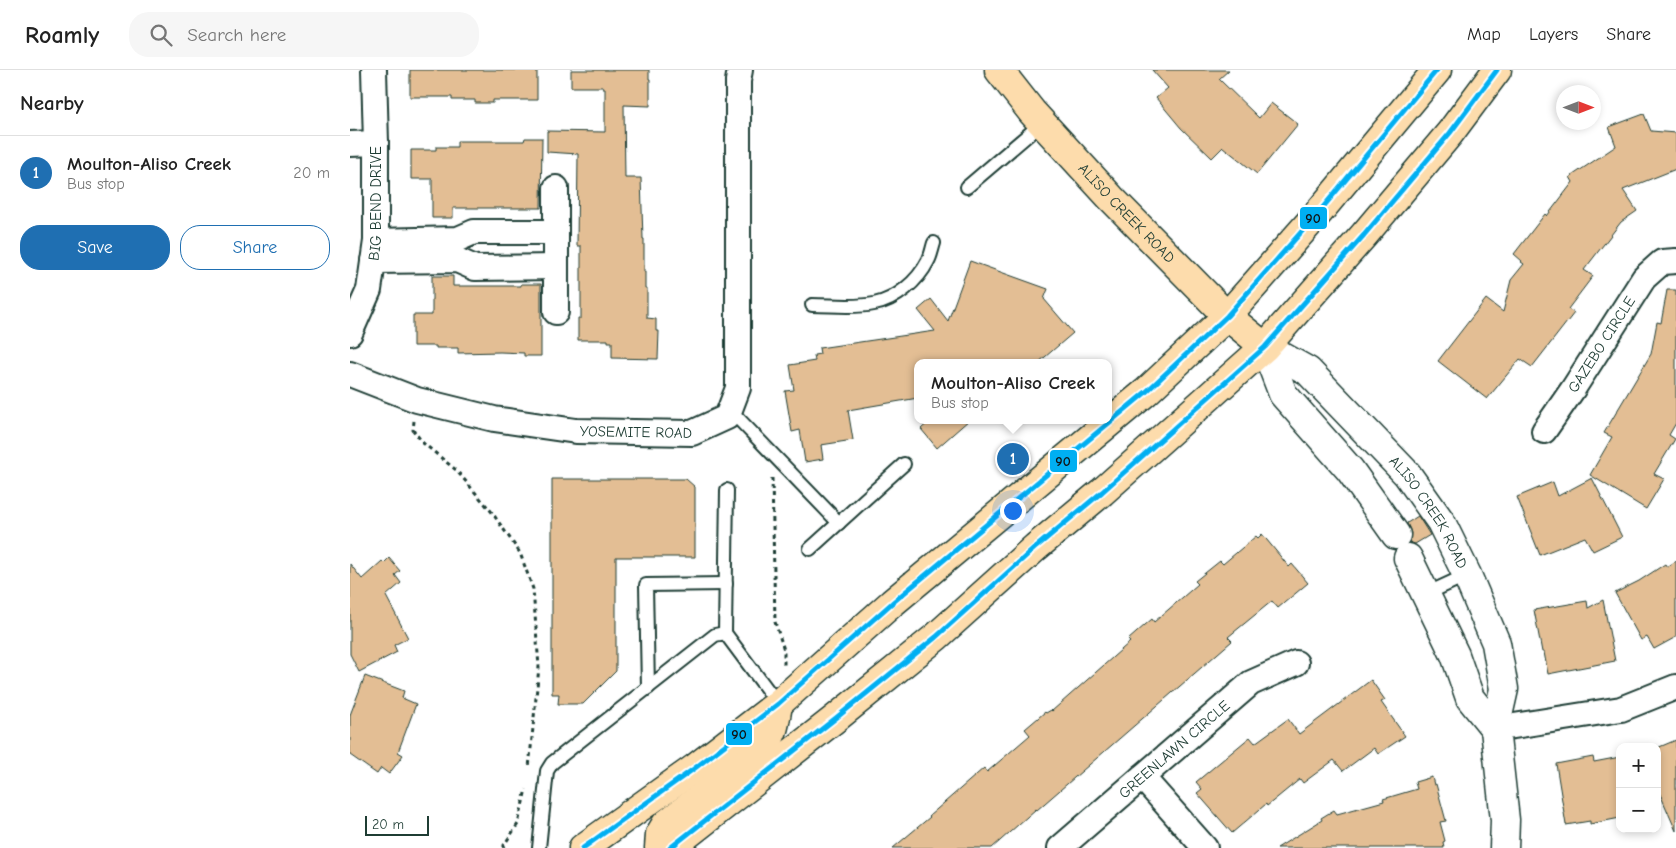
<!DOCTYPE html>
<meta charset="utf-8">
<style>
:root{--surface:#fff;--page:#f6f6f6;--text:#222;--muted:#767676;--line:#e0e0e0;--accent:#1f6fb2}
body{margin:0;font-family:"Comic Neue",sans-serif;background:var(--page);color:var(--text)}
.controls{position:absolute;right:15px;bottom:15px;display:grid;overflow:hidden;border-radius:10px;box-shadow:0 2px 8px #0003}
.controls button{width:45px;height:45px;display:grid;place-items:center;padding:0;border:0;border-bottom:1px solid var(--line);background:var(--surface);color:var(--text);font:25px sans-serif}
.compass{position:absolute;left:1206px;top:15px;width:45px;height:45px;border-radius:50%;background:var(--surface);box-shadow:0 2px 8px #0003;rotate:90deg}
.scale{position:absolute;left:15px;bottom:12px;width:64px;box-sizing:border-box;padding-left:5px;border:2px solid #1f3d34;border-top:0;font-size:14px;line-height:18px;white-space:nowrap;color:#1f3d34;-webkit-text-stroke:4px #fff;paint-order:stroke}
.you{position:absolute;left:662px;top:440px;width:18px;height:18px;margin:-12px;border:4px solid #fff;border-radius:50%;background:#1a73e8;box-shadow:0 0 0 8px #1a73e833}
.badge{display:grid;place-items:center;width:32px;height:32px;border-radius:50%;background:var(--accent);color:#fff;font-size:16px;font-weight:700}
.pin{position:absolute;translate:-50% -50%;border:2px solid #fff;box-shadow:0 1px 5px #0006}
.popup{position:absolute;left:564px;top:289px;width:198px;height:65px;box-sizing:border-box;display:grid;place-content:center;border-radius:10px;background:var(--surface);filter:drop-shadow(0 1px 4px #0005);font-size:16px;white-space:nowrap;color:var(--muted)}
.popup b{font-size:19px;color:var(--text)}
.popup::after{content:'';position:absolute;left:50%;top:100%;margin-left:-10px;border:10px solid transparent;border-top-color:var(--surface)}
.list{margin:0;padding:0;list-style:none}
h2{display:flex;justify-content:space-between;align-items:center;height:65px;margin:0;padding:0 20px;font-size:21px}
h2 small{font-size:16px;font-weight:400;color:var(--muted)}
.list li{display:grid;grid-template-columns:32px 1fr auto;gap:15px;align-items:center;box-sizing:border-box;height:75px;padding:0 20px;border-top:1px solid var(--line)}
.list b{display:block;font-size:19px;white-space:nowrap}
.list p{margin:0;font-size:16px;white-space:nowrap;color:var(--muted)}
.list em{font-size:16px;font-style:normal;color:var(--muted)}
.actions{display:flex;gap:10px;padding:15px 20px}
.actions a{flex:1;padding:11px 0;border:1px solid var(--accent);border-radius:20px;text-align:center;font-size:18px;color:var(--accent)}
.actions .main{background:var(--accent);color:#fff}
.icon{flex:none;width:28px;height:28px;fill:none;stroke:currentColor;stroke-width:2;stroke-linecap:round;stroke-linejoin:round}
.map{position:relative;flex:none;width:1326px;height:778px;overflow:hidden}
header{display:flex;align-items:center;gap:30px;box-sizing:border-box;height:70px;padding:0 25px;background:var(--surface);border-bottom:1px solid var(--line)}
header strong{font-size:24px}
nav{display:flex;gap:28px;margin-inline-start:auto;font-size:18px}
.search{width:350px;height:45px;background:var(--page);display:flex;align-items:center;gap:12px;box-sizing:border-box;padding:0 18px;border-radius:20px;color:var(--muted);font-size:19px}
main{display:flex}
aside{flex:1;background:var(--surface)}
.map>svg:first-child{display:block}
</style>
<header>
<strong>Roamly</strong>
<div class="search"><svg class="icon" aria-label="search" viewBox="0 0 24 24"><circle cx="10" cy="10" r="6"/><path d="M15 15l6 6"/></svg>Search here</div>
<nav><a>Map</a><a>Layers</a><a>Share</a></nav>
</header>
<main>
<aside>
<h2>Nearby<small></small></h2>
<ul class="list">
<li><span class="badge">1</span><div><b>Moulton-Aliso Creek</b><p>Bus stop</p></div><em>20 m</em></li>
</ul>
<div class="actions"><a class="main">Save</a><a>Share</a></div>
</aside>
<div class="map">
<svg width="1326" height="778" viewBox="0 0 1326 778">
<rect width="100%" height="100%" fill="#fff"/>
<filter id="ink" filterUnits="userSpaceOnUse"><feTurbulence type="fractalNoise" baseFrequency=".02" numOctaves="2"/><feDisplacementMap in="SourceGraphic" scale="10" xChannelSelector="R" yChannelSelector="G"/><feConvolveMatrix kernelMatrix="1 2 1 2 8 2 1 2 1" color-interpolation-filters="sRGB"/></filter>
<g filter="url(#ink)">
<g fill="#e3be94" stroke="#1f3d34">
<path d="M60,0H187V30H143V33H125V30H102V27H60Z"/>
<path d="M221,0H299V9H300V36L274,35L275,108H291L293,169H294V202H295V218H297V248L306,249V261H309L308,289L262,288V272H258V270H228V248H231V176H227L228,84L197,82V61L255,62V19H253V17H221Z"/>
<path d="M802,0H879L869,9L909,48L921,33L948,54L907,104L873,77L862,88L831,58L806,28L818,18Z"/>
<path d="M1294,44L1301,61L1326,63V99L1273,120L1287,141L1271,152L1234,200L1243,206L1218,239L1224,243L1182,297L1170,289L1137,329L1088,291L1136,229L1153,242L1161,210L1174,194L1171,192L1172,191L1164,184L1195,144L1197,146L1223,112L1220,107L1266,76L1259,57Z"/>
<path d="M175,68H192L191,138H103V148H82V109H61V80H86V77H107V71H174Z"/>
<path d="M620,191L698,219L694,229L723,263L688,293H568V328L498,340L503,370L471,375L473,389L455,392L450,360L442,362L435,321L444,320L440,295L465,291L464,285L470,284L469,278L585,261L568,240L581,229L598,251Z"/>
<path d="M82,206H103V216H171V214H191V286H174V283L150,282L108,283V278H86V276H63V245H82Z"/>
<path d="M1317,220H1326V353L1319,365L1325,369L1304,404L1314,409L1296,439L1240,405L1262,367L1254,363L1301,284L1307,252L1311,253Z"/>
<path d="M581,350H619L587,378L571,359Z"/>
<path d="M1242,408L1272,467L1243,481L1235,467L1190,485L1167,427L1203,412L1208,426Z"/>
<path d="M202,409H336L345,417V487H266V601L233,634H208L209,624H202Z"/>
<path d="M1068,446L1080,465L1065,474L1059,472L1061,463L1057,453Z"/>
<path d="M912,464L939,497L942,494L958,513L928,538L922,531L878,567L882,571L687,740L686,739L642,778H543L580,747L579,746L634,698L637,702L680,665L675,659L695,642L696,643L701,640L702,641L780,572L778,570L795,555L802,549L804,552L848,514L845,511L870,491L873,494L906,466L908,468Z"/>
<path d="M39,488L50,501L45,505L51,513L36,526L58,568L44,575L47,582L9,602L0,584V494L12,509L32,491L34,493Z"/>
<path d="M1326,491V567L1304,579L1297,567L1291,570L1265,523L1289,511L1315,494L1317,497Z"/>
<path d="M1253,530L1265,591L1198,604L1194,582H1192L1184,540L1237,531L1238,538Z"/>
<path d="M15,606L54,621L52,628L66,634L48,682L53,685L39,704L31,698L27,704L0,685V645Z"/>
<path d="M1021,610L1035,630L1031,632L1055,666L1028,684L1024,678L993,701L984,690L953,713L950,709L917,736L916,734L882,763L847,723L852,719L846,712L900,667L905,673L938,649L949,664Z"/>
<path d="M1326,670V761L1307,717V678Z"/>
<path d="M1243,687L1244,692L1270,687V748L1240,754V751L1216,755L1206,694Z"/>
<path d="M1082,707L1084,715L1086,714L1096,751L1090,752L1095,771L1093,772L1094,778H927L972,750L971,748L984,740L987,744L1034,731L1033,729L1067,719L1065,712Z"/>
</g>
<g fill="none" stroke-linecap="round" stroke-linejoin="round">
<defs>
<g id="lane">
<path d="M617,117L692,53"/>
<path d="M462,235C482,235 504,238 524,234C546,230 568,211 578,191C581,186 582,179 584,173"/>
<path d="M380,340L489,453"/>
<path d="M460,479L554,394"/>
<path d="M1076,524L1117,505"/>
<path d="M375,563L377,420"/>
<path d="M298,618L296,515L376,514"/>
<path d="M189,778L197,701L202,693L365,565L375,563L428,634"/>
</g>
<g id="street">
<path d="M0,74L26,73"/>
<path d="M206,118V242"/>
<path d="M26,171L108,169L124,162H206"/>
<path d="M23,191L107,190L125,198L206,197"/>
<path id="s1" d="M0,263L19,220L26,171V73L24,0"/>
<path id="s2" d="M0,304L67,330L144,349L226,361L342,363L377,347L388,318V11L390,0"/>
<path id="s3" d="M1194,361L1223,319L1294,208L1312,192L1326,191"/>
<path d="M1145,659L1271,639L1326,617"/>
<path d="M792,707L855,778"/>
<path id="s4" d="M710,778L901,613L946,593"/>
</g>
<g id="secondary">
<path id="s5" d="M915,277L958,301L1057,404L1091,452L1117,505L1146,573L1154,619L1145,659L1155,750L1154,778"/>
<path d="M915,277L933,324L1000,400L1046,465"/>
<path d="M1058,488L1105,585L1120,628L1145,659"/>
</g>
<g id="primary">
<path id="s6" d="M649,0L682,42L761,128L877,246L915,277"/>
<path d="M233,778L345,698L428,634L542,533L796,322L877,246L969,142L1087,0"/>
<path d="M309,778L310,764L316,754L409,682C424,667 425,654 428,634"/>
<path d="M320,778L486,648L586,567L686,477L752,422L915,277L1014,165L1100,63L1147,0"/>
</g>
</defs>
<use href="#lane" stroke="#1f3d34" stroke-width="16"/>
<use href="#street" stroke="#1f3d34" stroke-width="28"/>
<use href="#secondary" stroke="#1f3d34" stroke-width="31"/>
<use href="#primary" stroke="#1f3d34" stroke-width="31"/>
<g stroke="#1f3d34" stroke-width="3" stroke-dasharray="4 4" stroke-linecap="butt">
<path d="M64,351L63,360L73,373L106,400L141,441L170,483L183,519L189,597L179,698"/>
<path d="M422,408L425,552L434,580V597"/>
<path d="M154,778V775L168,754L176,719"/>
</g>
<use href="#lane" stroke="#fff" stroke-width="12"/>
<use href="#street" stroke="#fff" stroke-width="24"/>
<use href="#secondary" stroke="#fff" stroke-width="28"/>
<use href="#primary" stroke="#fddcac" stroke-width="28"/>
<defs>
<g id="bus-1">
<path d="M233,778L345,698L428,634L542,533L796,322L877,246L969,142L1087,0"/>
<path d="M320,778L486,648L586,567L686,477L752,422L915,277L1014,165L1100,63L1147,0"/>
</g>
</defs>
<use href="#bus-1" stroke="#fff" stroke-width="9"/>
<use href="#bus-1" stroke="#00aff2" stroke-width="5"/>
</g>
</g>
<g text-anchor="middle" stroke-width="4" stroke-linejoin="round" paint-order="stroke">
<g font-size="15" fill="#1f3d34" stroke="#fff">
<text dy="5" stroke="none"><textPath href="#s1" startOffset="134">BIG BEND DRIVE</textPath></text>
<text dy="5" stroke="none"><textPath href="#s6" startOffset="192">ALISO CREEK ROAD</textPath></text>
<text dy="5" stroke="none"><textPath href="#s3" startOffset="104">GAZEBO CIRCLE</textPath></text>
<text dy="5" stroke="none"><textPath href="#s2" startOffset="294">YOSEMITE ROAD</textPath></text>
<text dy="5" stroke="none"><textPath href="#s5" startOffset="236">ALISO CREEK ROAD</textPath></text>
<text dy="5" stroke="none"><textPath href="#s4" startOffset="151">GREENLAWN CIRCLE</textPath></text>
</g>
</g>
<g stroke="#fff" stroke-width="2">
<rect x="949" y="136" width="29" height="24" rx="5" fill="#00aff2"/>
<rect x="699" y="379" width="29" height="24" rx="5" fill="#00aff2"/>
<rect x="375" y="652" width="28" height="24" rx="5" fill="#00aff2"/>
</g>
<g font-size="14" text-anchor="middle" font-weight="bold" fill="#111">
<text x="963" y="153">90</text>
<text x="713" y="396">90</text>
<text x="389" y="669">90</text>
</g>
</svg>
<div class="controls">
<button>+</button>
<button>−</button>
</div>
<svg class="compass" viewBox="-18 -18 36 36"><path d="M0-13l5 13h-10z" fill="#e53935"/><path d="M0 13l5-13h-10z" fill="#767676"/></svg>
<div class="scale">20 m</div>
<div class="you"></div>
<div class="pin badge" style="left:663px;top:389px">1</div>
<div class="popup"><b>Moulton-Aliso Creek</b>Bus stop</div>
</div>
</main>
